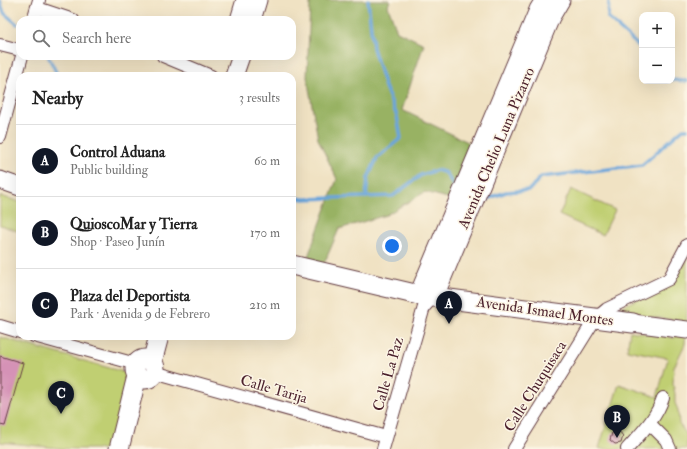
<!DOCTYPE html>
<meta charset="utf-8">
<style>
:root{--surface:#fff;--page:#f2f2f2;--text:#222;--muted:#767676;--line:#e0e0e0;--accent:#111827}
body{margin:0;font-family:"IM FELL Double Pica",serif;background:var(--page);color:var(--text)}
.controls{position:absolute;right:12px;top:12px;display:grid;overflow:hidden;border-radius:8px;box-shadow:0 4px 16px #0002}
.controls button{width:36px;height:36px;display:grid;place-items:center;padding:0;border:0;border-bottom:1px solid var(--line);background:var(--surface);color:var(--text);font:20px sans-serif}
.you{position:absolute;left:392px;top:246px;width:14px;height:14px;margin:-10px;border:3px solid #fff;border-radius:50%;background:#1a73e8;box-shadow:0 0 0 6px #1a73e833}
.badge{display:grid;place-items:center;width:26px;height:26px;border-radius:50%;background:var(--accent);color:#fff;font-size:13px;font-weight:700}
.pin{position:absolute;translate:-50% -33px;filter:drop-shadow(0 1px 2px #0008)}
.pin::after{content:'';position:absolute;top:21px;width:14px;height:12px;background:inherit;clip-path:polygon(0 0,100% 0,50% 100%)}
.list{margin:0;padding:0;list-style:none}
h2{display:flex;justify-content:space-between;align-items:center;height:52px;margin:0;padding:0 16px;font-size:17px}
h2 small{font-size:13px;font-weight:400;color:var(--muted)}
.list li{display:grid;grid-template-columns:26px 1fr auto;gap:12px;align-items:center;box-sizing:border-box;height:72px;padding:0 16px;border-top:1px solid var(--line)}
.list b{display:block;font-size:15px;white-space:nowrap}
.list p{margin:0;font-size:13px;white-space:nowrap;color:var(--muted)}
.list em{font-size:13px;font-style:normal;color:var(--muted)}
.icon{flex:none;width:22px;height:22px;fill:none;stroke:currentColor;stroke-width:2;stroke-linecap:round;stroke-linejoin:round}
.map{position:relative;flex:none;width:687px;height:449px;overflow:hidden}
.search{position:absolute;background:var(--surface);box-shadow:0 4px 16px #0002;left:16px;top:16px;width:280px;height:44px;display:flex;align-items:center;gap:10px;box-sizing:border-box;padding:0 14px;border-radius:12px;color:var(--muted);font-size:15px}
.panel{position:absolute;background:var(--surface);box-shadow:0 4px 16px #0002;left:16px;top:72px;width:280px;height:268px;border-radius:12px}
.map>svg:first-child{display:block}
</style>
<div class="map">
<svg width="687" height="449" viewBox="0 0 687 449">
<rect width="100%" height="100%" fill="#fcf5e5"/>
<filter id="ink" filterUnits="userSpaceOnUse"><feTurbulence type="fractalNoise" baseFrequency=".025" numOctaves="2"/><feDisplacementMap in="SourceGraphic" scale="8" xChannelSelector="R" yChannelSelector="G"/><feConvolveMatrix kernelMatrix="1 2 1 2 8 2 1 2 1" color-interpolation-filters="sRGB"/></filter>
<filter id="wash" filterUnits="userSpaceOnUse"><feTurbulence type="fractalNoise" baseFrequency=".012" numOctaves="4" result="noise"/><feDisplacementMap in="SourceGraphic" scale="16" xChannelSelector="R" yChannelSelector="G"/><feGaussianBlur stdDeviation="0.9" result="paint"/><feColorMatrix in="noise" values="0 0 0 0 0 0 0 0 0 0 0 0 0 0 0 0 0 1.4 0 .05"/><feComposite in="paint" operator="in"/></filter>
<g filter="url(#wash)">
<rect width="100%" height="100%" fill="#f0e2c3"/>
<g fill="#c0cf72" stroke="#85774e">
<path d="M571,189L615,210L603,235L559,215Z"/>
<path d="M0,196L20,202V232L0,225Z"/>
<path d="M687,257V311L685,344L674,367L673,384L675,394V403L678,410L679,424L687,435V449H601L599,448L619,384L657,397L668,358L627,350L630,331L675,338L677,320L610,312L671,283L678,275Z"/>
<path d="M0,337L127,373L129,385L113,449H68L0,442Z"/>
</g>
<path fill="#98b264" stroke="#716848" d="M311,0H390L388,6L397,31L424,44L402,110L474,145L451,199L425,192L386,215L339,229L323,266L307,259L337,179L318,139L307,77L310,4Z"/>
<g fill="none" stroke-linecap="round" stroke-linejoin="round">
<g stroke="#6ba6db" stroke-width="3.5">
<path d="M609,0L608,18L642,49"/>
<path d="M0,1L4,13L17,24"/>
<path d="M48,56L56,72V76"/>
<path d="M672,80L687,81"/>
<path d="M292,197L304,199L393,196L421,175L437,170L446,173L454,187"/>
<path d="M366,197L368,178L377,158L401,138L397,116L385,87L373,48L368,0"/>
<path d="M484,200L506,192L529,190L541,177L642,165L683,129H687"/>
</g>
</g>
<g id="blocks">
<g fill="#d592b6">
<path d="M0,356L23,363L5,426L0,425Z"/>
<path d="M619,431L623,436L621,443L615,444L610,440L612,433Z"/>
</g>
</g>
</g>
<g filter="url(#ink)">
<use href="#blocks" fill-opacity="0" stroke="#633c42" stroke-width="1"/>
<g fill="none" stroke-linecap="round" stroke-linejoin="round">
<defs>
<g id="street">
<path d="M37,8L73,20"/>
<path d="M33,20L39,0"/>
<path d="M0,45L20,50"/>
<path d="M163,56L211,76"/>
<path d="M0,137L22,56"/>
<path d="M0,326L20,332"/>
<path d="M34,336L136,364"/>
<path d="M154,372L386,437"/>
<path d="M650,424L666,440L670,449"/>
<path d="M383,449L424,307L434,296"/>
<path d="M514,449L595,319L607,309L669,279L687,245"/>
<path d="M627,449C641,433 656,419 663,398"/>
</g>
<g id="secondary">
<path d="M239,20L245,0"/>
<path d="M252,20L258,0"/>
<path d="M234,76L241,56"/>
<path d="M0,180L20,187"/>
<path d="M633,323L687,330"/>
</g>
<g id="primary">
<path d="M292,265L419,295L633,323"/>
<path d="M419,295L539,10L545,0"/>
<path d="M434,296L550,17L560,0"/>
<circle cx="145" cy="369" r="10"/>
<path d="M152,362L159,336"/>
<path d="M119,449L137,376"/>
</g>
</defs>
<use href="#street" stroke="#633c42" stroke-width="14"/>
<use href="#secondary" stroke="#633c42" stroke-width="19"/>
<use href="#primary" stroke="#633c42" stroke-width="21"/>
<use href="#street" stroke="#fff" stroke-width="12"/>
<use href="#secondary" stroke="#fff" stroke-width="17"/>
<use href="#primary" stroke="#fff" stroke-width="19"/>
</g>
</g>
<g text-anchor="middle" stroke-width="3" stroke-linejoin="round" paint-order="stroke">
<g font-size="15" fill="#4a1f2b" stroke="#fcf5e5">
<text transform="translate(496 148) rotate(-67)" y="5">Avenida Chelio Luna Pizarro</text>
<text transform="translate(545 311) rotate(8)" y="5">Avenida Ismael Montes</text>
<text transform="translate(388 374) rotate(-74)" y="5">Calle La Paz</text>
<text transform="translate(535 386) rotate(-58)" y="5">Calle Chuquisaca</text>
<text transform="translate(274 389) rotate(16)" y="5">Calle Tarija</text>
</g>
</g>
</svg>
<div class="controls">
<button>+</button>
<button>−</button>
</div>
<div class="you"></div>
<div class="pin badge" style="left:449px;top:324px">A</div>
<div class="pin badge" style="left:617px;top:438px">B</div>
<div class="pin badge" style="left:61px;top:414px">C</div>
<div class="search"><svg class="icon" aria-label="search" viewBox="0 0 24 24"><circle cx="10" cy="10" r="6"/><path d="M15 15l6 6"/></svg>Search here</div>
<section class="panel">
<h2>Nearby<small>3 results</small></h2>
<ul class="list">
<li><span class="badge">A</span><div><b>Control Aduana</b><p>Public building</p></div><em>60 m</em></li>
<li><span class="badge">B</span><div><b>QuioscoMar y Tierra</b><p>Shop · Paseo Junín</p></div><em>170 m</em></li>
<li><span class="badge">C</span><div><b>Plaza del Deportista</b><p>Park · Avenida 9 de Febrero</p></div><em>210 m</em></li>
</ul>
</section>
</div>
